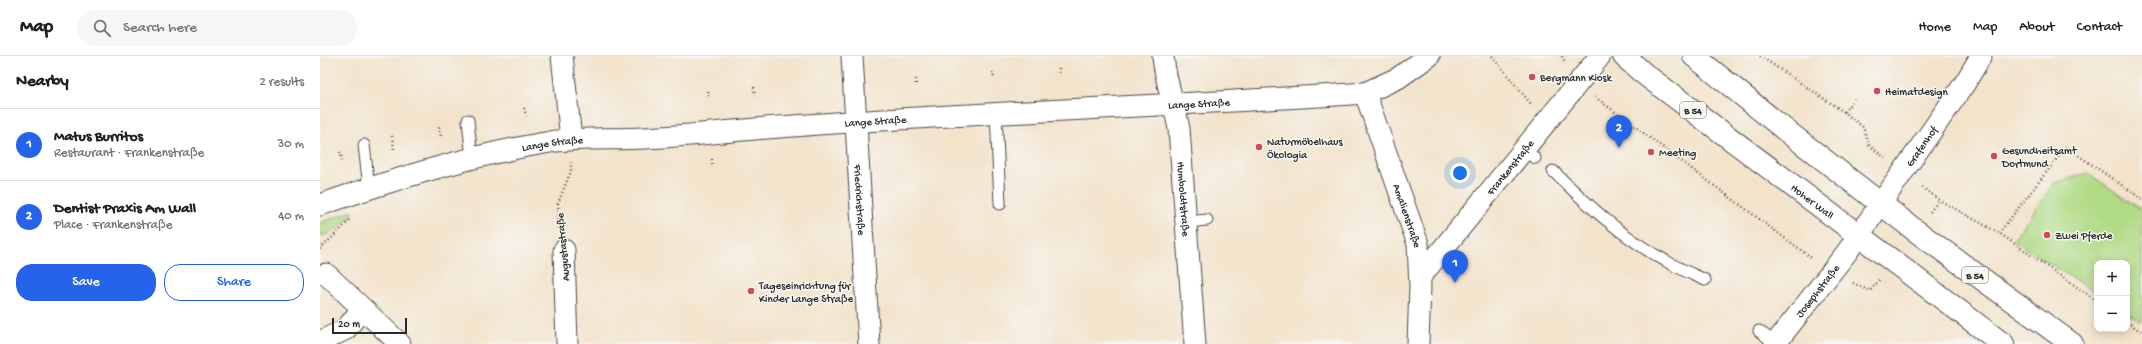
<!DOCTYPE html>
<meta charset="utf-8">
<style>
:root{--surface:#fff;--page:#f6f6f6;--text:#202124;--muted:#757577;--line:#e0e0e0;--accent:#2563eb}
body{margin:0;font-family:"Gochi Hand",sans-serif;background:var(--page);color:var(--text)}
.controls{position:absolute;right:12px;bottom:12px;display:grid;overflow:hidden;border-radius:8px;box-shadow:0 2px 10px #0003}
.controls button{width:36px;height:36px;display:grid;place-items:center;padding:0;border:0;border-bottom:1px solid var(--line);background:var(--surface);color:var(--text);font:20px sans-serif}
.scale{position:absolute;left:12px;bottom:10px;width:75px;box-sizing:border-box;padding-left:4px;border:2px solid #2b2b2b;border-top:0;font-size:11px;line-height:14px;white-space:nowrap;color:#2b2b2b;-webkit-text-stroke:3px #f6f6f2;paint-order:stroke}
.you{position:absolute;left:1140px;top:117px;width:14px;height:14px;margin:-10px;border:3px solid #fff;border-radius:50%;background:#1a73e8;box-shadow:0 0 0 6px #1a73e833}
.badge{display:grid;place-items:center;width:26px;height:26px;border-radius:50%;background:var(--accent);color:#fff;font-size:13px;font-weight:700}
.pin{position:absolute;translate:-50% -33px;filter:drop-shadow(0 1px 2px #0008)}
.pin::after{content:'';position:absolute;top:21px;width:14px;height:12px;background:inherit;clip-path:polygon(0 0,100% 0,50% 100%)}
.list{margin:0;padding:0;list-style:none}
h2{display:flex;justify-content:space-between;align-items:center;height:52px;margin:0;padding:0 16px;font-size:17px}
h2 small{font-size:13px;font-weight:400;color:var(--muted)}
.list li{display:grid;grid-template-columns:26px 1fr auto;gap:12px;align-items:center;box-sizing:border-box;height:72px;padding:0 16px;border-top:1px solid var(--line)}
.list b{display:block;font-size:15px;white-space:nowrap}
.list p{margin:0;font-size:13px;white-space:nowrap;color:var(--muted)}
.list em{font-size:13px;font-style:normal;color:var(--muted)}
.actions{display:flex;gap:8px;padding:12px 16px}
.actions a{flex:1;padding:9px 0;border:1px solid var(--accent);border-radius:16px;text-align:center;font-size:14px;color:var(--accent)}
.actions .main{background:var(--accent);color:#fff}
.icon{flex:none;width:22px;height:22px;fill:none;stroke:currentColor;stroke-width:2;stroke-linecap:round;stroke-linejoin:round}
.map{position:relative;flex:none;width:1822px;height:288px;overflow:hidden}
header{display:flex;align-items:center;gap:24px;box-sizing:border-box;height:56px;padding:0 20px;background:var(--surface);border-bottom:1px solid var(--line)}
header strong{font-size:19px}
nav{display:flex;gap:22px;margin-inline-start:auto;font-size:14px}
.search{width:280px;height:36px;background:var(--page);display:flex;align-items:center;gap:10px;box-sizing:border-box;padding:0 14px;border-radius:22px;color:var(--muted);font-size:15px}
main{display:flex}
aside{flex:1;background:var(--surface)}
.map>svg:first-child{display:block}
</style>
<header>
<strong>Map</strong>
<div class="search"><svg class="icon" aria-label="search" viewBox="0 0 24 24"><circle cx="10" cy="10" r="6"/><path d="M15 15l6 6"/></svg>Search here</div>
<nav><a>Home</a><a>Map</a><a>About</a><a>Contact</a></nav>
</header>
<main>
<aside>
<h2>Nearby<small>2 results</small></h2>
<ul class="list">
<li><span class="badge">1</span><div><b>Matus Burritos</b><p>Restaurant · Frankenstraße</p></div><em>30 m</em></li>
<li><span class="badge">2</span><div><b>Dentist Praxis Am Wall</b><p>Place · Frankenstraße</p></div><em>40 m</em></li>
</ul>
<div class="actions"><a class="main">Save</a><a>Share</a></div>
</aside>
<div class="map">
<svg width="1822" height="288" viewBox="0 0 1822 288">
<rect width="100%" height="100%" fill="#f6f6f2"/>
<filter id="ink" filterUnits="userSpaceOnUse"><feTurbulence type="fractalNoise" baseFrequency=".025" numOctaves="2"/><feDisplacementMap in="SourceGraphic" scale="8" xChannelSelector="R" yChannelSelector="G"/><feConvolveMatrix kernelMatrix="1 2 1 2 8 2 1 2 1" color-interpolation-filters="sRGB"/></filter>
<filter id="wash" filterUnits="userSpaceOnUse"><feTurbulence type="fractalNoise" baseFrequency=".012" numOctaves="4" result="noise"/><feDisplacementMap in="SourceGraphic" scale="16" xChannelSelector="R" yChannelSelector="G"/><feGaussianBlur stdDeviation="0.9" result="paint"/><feColorMatrix in="noise" values="0 0 0 0 0 0 0 0 0 0 0 0 0 0 0 0 0 1.4 0 .05"/><feComposite in="paint" operator="in"/></filter>
<g filter="url(#wash)">
<rect width="100%" height="100%" fill="#f3e3cb"/>
<g fill="#b0da85" stroke="#6e8258">
<path d="M1768,117L1822,154V266L1807,257V207H1777V238L1693,184L1734,127Z"/>
<path d="M32,155L33,160L9,178L0,180V167Z"/>
</g>
</g>
<g filter="url(#ink)">
<g fill="none" stroke-linecap="round" stroke-linejoin="round">
<defs>
<g id="service">
<path d="M676,56L680,148"/>
<path d="M148,64L152,103"/>
<path d="M44,89L49,132"/>
<path d="M1205,95L1215,102"/>
<path d="M1233,115C1268,149 1303,182 1346,205C1358,212 1372,218 1385,224"/>
<path d="M867,166L887,164"/>
<path d="M1439,275L1455,287"/>
</g>
<g id="minor">
<path d="M242,0L251,83"/>
<path id="s1" d="M532,0L549,288"/>
<path id="s2" d="M843,0C845,25 855,49 859,73L875,288"/>
<path id="s3" d="M1045,37L1098,188L1100,230L1098,288"/>
<path id="s4" d="M0,149C75,123 152,99 230,86C262,81 293,84 325,82C374,80 424,73 473,70C664,56 854,50 1045,37L1078,22L1109,0"/>
<path d="M244,194L247,288"/>
<path d="M6,218L80,288"/>
<path id="s5" d="M1100,221L1280,0"/>
<path d="M0,286L26,273L42,253"/>
<path id="s6" d="M1455,288L1527,196L1645,27L1661,0"/>
</g>
<g id="primary">
<path id="s7" d="M1304,0L1323,17L1683,288"/>
<path d="M1374,0L1464,73L1596,175L1752,288"/>
</g>
</defs>
<use href="#service" stroke="#494743" stroke-width="13"/>
<use href="#minor" stroke="#494743" stroke-width="23"/>
<use href="#primary" stroke="#494743" stroke-width="24"/>
<g stroke="#494743" stroke-width="2.5" stroke-dasharray="1 3" stroke-linecap="butt">
<path d="M1172,0L1211,48"/>
<path d="M1242,0L1245,6"/>
<path d="M1440,0L1524,56L1543,71L1549,89L1565,102"/>
<path d="M739,12V19"/>
<path d="M673,16L674,23"/>
<path d="M596,28V20"/>
<path d="M434,31L435,39"/>
<path d="M388,35V42"/>
<path d="M1275,41L1493,203"/>
<path d="M204,52L206,60"/>
<path d="M1524,56L1534,43"/>
<path d="M119,71L121,81"/>
<path d="M72,80L74,93"/>
<path d="M20,96L23,106"/>
<path d="M392,103V110"/>
<path d="M1602,131L1619,144L1679,177L1777,245"/>
<path d="M1610,156L1619,144"/>
<path d="M239,172L238,147L251,115V106"/>
<path d="M1679,177L1746,91L1822,143"/>
<path d="M0,193L30,164"/>
<path d="M1533,227L1550,235L1559,224"/>
<path d="M1807,266L1822,276"/>
</g>
<use href="#service" stroke="#fff" stroke-width="11"/>
<use href="#minor" stroke="#fff" stroke-width="21"/>
<use href="#primary" stroke="#fff" stroke-width="22"/>
</g>
</g>
<g fill="#d1495b" stroke="#f6f6f2" stroke-width="1.5">
<circle cx="1212" cy="21" r="4"/>
<circle cx="1557" cy="35" r="4"/>
<circle cx="939" cy="91" r="4"/>
<circle cx="1331" cy="96" r="4"/>
<circle cx="1674" cy="100" r="4"/>
<circle cx="1727" cy="179" r="4"/>
<circle cx="431" cy="235" r="4"/>
</g>
<g text-anchor="middle" stroke-width="3" stroke-linejoin="round" paint-order="stroke">
<g fill="#f6f6f2" stroke="#686867" stroke-width="1">
<rect x="1360" y="46" width="26" height="16" rx="3"/>
<rect x="1642" y="211" width="26" height="16" rx="3"/>
</g>
<g font-size="10" font-weight="bold" fill="#2b2b2b">
<text x="1373" y="58">B 54</text>
<text x="1655" y="223">B 54</text>
</g>
<g font-size="11" fill="#2b2b2b" stroke="#f6f6f2" text-anchor="start">
<text x="1220" y="25">Bergmann Kiosk</text>
<text x="1565" y="39">Heimatdesign</text>
<text x="947" y="89">Naturmöbelhaus<tspan x="947" dy="13">Ökologia</tspan></text>
<text x="1682" y="98">Gesundheitsamt<tspan x="1682" dy="13">Dortmund</tspan></text>
<text x="1339" y="100">Meeting</text>
<text x="1735" y="183">Zwei Pferde</text>
<text x="439" y="233">Tageseinrichtung für<tspan x="439" dy="13">Kinder Lange Straße</tspan></text>
</g>
<g font-size="11" fill="#2b2b2b" stroke="#f6f6f2">
<text dy="4" stroke="none"><textPath href="#s4" startOffset="889">Lange Straße</textPath></text>
<text dy="4" stroke="none"><textPath href="#s4" startOffset="565">Lange Straße</textPath></text>
<text dy="4" stroke="none"><textPath href="#s4" startOffset="241">Lange Straße</textPath></text>
<text dy="4" stroke="none"><textPath href="#s6" startOffset="246">Grafenhof</textPath></text>
<text dy="4" stroke="none"><textPath href="#s5" startOffset="142">Frankenstraße</textPath></text>
<text dy="4" stroke="none"><textPath href="#s2" startOffset="145">Humboldtstraße</textPath></text>
<text dy="4" stroke="none"><textPath href="#s1" startOffset="144">Friedrichstraße</textPath></text>
<text dy="4" stroke="none"><textPath href="#s7" startOffset="238">Hoher Wall</textPath></text>
<text dy="4" stroke="none"><textPath href="#s3" startOffset="130">Amalienstraße</textPath></text>
<text transform="translate(242 191) rotate(-95)" y="4">Augustastraße</text>
<text dy="4" stroke="none"><textPath href="#s6" startOffset="68">Josephstraße</textPath></text>
</g>
</g>
</svg>
<div class="controls">
<button>+</button>
<button>−</button>
</div>
<div class="scale">20 m</div>
<div class="you"></div>
<div class="pin badge" style="left:1135px;top:227px">1</div>
<div class="pin badge" style="left:1299px;top:92px">2</div>
</div>
</main>
